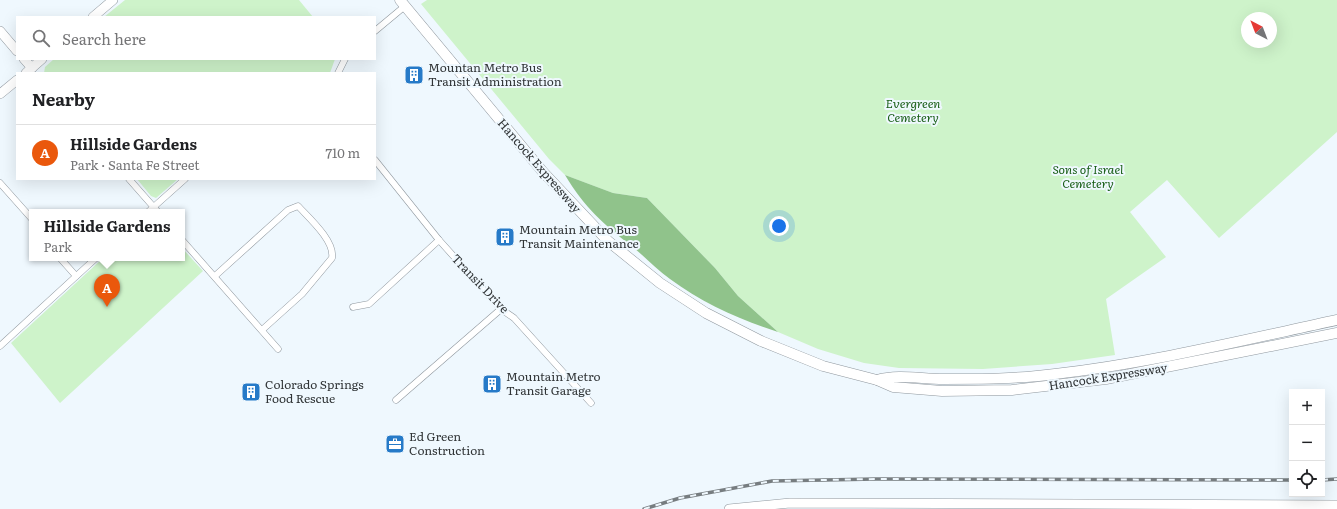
<!DOCTYPE html>
<meta charset="utf-8">
<style>
:root{--surface:#fff;--page:#f2f2f2;--text:#202124;--muted:#757577;--line:#e0e0e0;--accent:#ea580c}
body{margin:0;font-family:Literata,serif;background:var(--page);color:var(--text)}
.controls{position:absolute;right:12px;bottom:12px;display:grid;overflow:hidden;border-radius:0px;box-shadow:0 4px 16px #0002}
.controls button{width:36px;height:36px;display:grid;place-items:center;padding:0;border:0;border-bottom:1px solid var(--line);background:var(--surface);color:var(--text);font:20px sans-serif}
.compass{position:absolute;left:1241px;top:12px;width:36px;height:36px;border-radius:50%;background:var(--surface);box-shadow:0 4px 16px #0002;rotate:318deg}
.you{position:absolute;left:779px;top:226px;width:14px;height:14px;margin:-10px;border:3px solid #fff;border-radius:50%;background:#1a73e8;box-shadow:0 0 0 6px #1a73e833}
.badge{display:grid;place-items:center;width:26px;height:26px;border-radius:50%;background:var(--accent);color:#fff;font-size:13px;font-weight:700}
.pin{position:absolute;translate:-50% -33px;filter:drop-shadow(0 1px 2px #0008)}
.pin::after{content:'';position:absolute;top:21px;width:14px;height:12px;background:inherit;clip-path:polygon(0 0,100% 0,50% 100%)}
.popup{position:absolute;left:29px;top:209px;width:156px;height:52px;box-sizing:border-box;display:grid;place-content:center;border-radius:0px;background:var(--surface);filter:drop-shadow(0 1px 3px #0005);font-size:13px;white-space:nowrap;color:var(--muted)}
.popup b{font-size:15px;color:var(--text)}
.popup::after{content:'';position:absolute;left:50%;top:100%;margin-left:-8px;border:8px solid transparent;border-top-color:var(--surface)}
.list{margin:0;padding:0;list-style:none}
h2{display:flex;justify-content:space-between;align-items:center;height:52px;margin:0;padding:0 16px;font-size:17px}
h2 small{font-size:13px;font-weight:400;color:var(--muted)}
.list li{display:grid;grid-template-columns:26px 1fr auto;gap:12px;align-items:center;box-sizing:border-box;height:56px;padding:0 16px;border-top:1px solid var(--line)}
.list b{display:block;font-size:15px;white-space:nowrap}
.list p{margin:0;font-size:13px;white-space:nowrap;color:var(--muted)}
.list em{font-size:13px;font-style:normal;color:var(--muted)}
.icon{flex:none;width:22px;height:22px;fill:none;stroke:currentColor;stroke-width:2;stroke-linecap:round;stroke-linejoin:round}
.map{position:relative;flex:none;width:1337px;height:509px;overflow:hidden}
.search{position:absolute;background:var(--surface);box-shadow:0 4px 16px #0002;left:16px;top:16px;width:360px;height:44px;display:flex;align-items:center;gap:10px;box-sizing:border-box;padding:0 14px;border-radius:0px;color:var(--muted);font-size:15px}
.panel{position:absolute;background:var(--surface);box-shadow:0 4px 16px #0002;left:16px;top:72px;width:360px;height:108px;border-radius:0px}
.map>svg:first-child{display:block}
</style>
<div class="map">
<svg width="1337" height="509" viewBox="0 0 1337 509">
<rect width="100%" height="100%" fill="#eff8fe"/>
<g fill="#cef3ca" fill-rule="evenodd">
<path d="M125,0H299L313,17H104Z"/>
<path d="M427,0H1337V132L1219,238L1167,180L1130,212L1166,257L1106,299L1115,355L1052,364L983,369L899,368L864,363L818,349L778,332L738,296L715,268L647,198L613,193L565,175L549,159L421,4ZM1247,18H1271V42H1247Z"/>
<path d="M54,59H335L330,73H44L45,67Z"/>
<path d="M137,179H178L156,198L151,196Z"/>
<path d="M182,248L203,271L60,403L11,343L103,258H182Z"/>
</g>
<path fill="#90c38b" d="M565,175L613,193L647,198L715,268L738,296L778,332C741,320 702,303 670,279C657,270 645,257 633,247C603,224 585,208 565,175Z"/>
<g fill="none" stroke-linecap="round" stroke-linejoin="round">
<defs>
<g id="street">
<path d="M375,31L405,6"/>
<path d="M338,73L345,59"/>
<path d="M375,160L439,240L501,309L514,318L591,403"/>
<path d="M129,179L158,212"/>
<path d="M0,183L32,219"/>
<path d="M148,212L185,179"/>
<path d="M182,240L278,349"/>
<path d="M60,258L76,276"/>
<path d="M215,276L288,210L298,206C309,218 335,241 332,258L302,294L262,330"/>
<path d="M353,307L369,304L439,240"/>
<path d="M0,346L96,258"/>
<path d="M396,400L501,309"/>
</g>
<g id="secondary">
<path d="M93,17L113,0"/>
<path d="M0,31L17,51"/>
<path d="M24,59L32,68"/>
<path d="M26,73L42,59"/>
<path d="M0,94L17,80"/>
<path d="M729,509L790,503L1337,505"/>
</g>
<g id="primary">
<path d="M400,0L543,172L608,241L660,283L706,313L761,341L823,366L877,380L893,387L942,391L1012,390L1106,379L1337,333"/>
<path d="M877,380C898,374 921,379 943,379C980,379 1018,379 1055,374C1150,363 1244,340 1337,320"/>
</g>
</defs>
<use href="#street" stroke="#8f979e" stroke-width="7"/>
<use href="#secondary" stroke="#8f979e" stroke-width="10"/>
<use href="#primary" stroke="#8f979e" stroke-width="11"/>
<use href="#street" stroke="#fff" stroke-width="6"/>
<use href="#secondary" stroke="#fff" stroke-width="9"/>
<use href="#primary" stroke="#fff" stroke-width="10"/>
<defs>
<g id="rail">
<path d="M1322,480L1337,479"/>
<path d="M644,509L680,498L772,481L876,479L1292,480"/>
</g>
</defs>
<use href="#rail" stroke="#777d80" stroke-width="3.5"/>
<use href="#rail" stroke="#eff8fe" stroke-width="2" stroke-dasharray="6" stroke-linecap="butt"/>
</g>
<defs>
<symbol id="building-square" viewBox="-11 -11 22 22"><rect x="-9" y="-9" width="18" height="18" rx="4" fill="#267ac8" stroke="#eff8fe"/><path d="M-4-6H4V6H1V3H-1V6H-4ZM-2.5-4.3h1.7v1.8h-1.7ZM.8-4.3h1.7v1.8H.8ZM-2.5-1h1.7V.8h-1.7ZM.8-1h1.7V.8H.8Z" fill="#fff"/></symbol>
<symbol id="office-square" viewBox="-11 -11 22 22"><rect x="-9" y="-9" width="18" height="18" rx="4" fill="#267ac8" stroke="#eff8fe"/><path d="M-6-3h4V-5.5h4V-3h4V5H-6ZM-1-4.5V-3h2v-1.5ZM-6 0V1H6V0Z" fill="#fff"/></symbol>
</defs>
<g fill-rule="evenodd">
<use href="#building-square" x="403" y="64" width="22" height="22"/>
<use href="#building-square" x="494" y="226" width="22" height="22"/>
<use href="#building-square" x="481" y="373" width="22" height="22"/>
<use href="#building-square" x="240" y="381" width="22" height="22"/>
<use href="#office-square" x="384" y="433" width="22" height="22"/>
</g>
<g text-anchor="middle" stroke-width="4" stroke-linejoin="round" paint-order="stroke">
<g font-size="12" fill="#313537" stroke="#eff8fe" text-anchor="start">
<text x="428" y="72">Mountan Metro Bus<tspan x="428" dy="14">Transit Administration</tspan></text>
<text x="519" y="234">Mountain Metro Bus<tspan x="519" dy="14">Transit Maintenance</tspan></text>
<text x="506" y="381">Mountain Metro<tspan x="506" dy="14">Transit Garage</tspan></text>
<text x="265" y="389">Colorado Springs<tspan x="265" dy="14">Food Rescue</tspan></text>
<text x="409" y="441">Ed Green<tspan x="409" dy="14">Construction</tspan></text>
</g>
<g font-size="12" font-style="italic" fill="#185e16" stroke="#eff8fe">
<text x="913" y="108">Evergreen<tspan x="913" dy="14">Cemetery</tspan></text>
<text x="1088" y="174">Sons of Israel<tspan x="1088" dy="14">Cemetery</tspan></text>
</g>
<g font-size="12" fill="#313537" stroke="#eff8fe">
<text transform="translate(539 166) rotate(49)" y="4">Hancock Expressway</text>
<text transform="translate(480 284) rotate(46)" y="4">Transit Drive</text>
<text transform="translate(1108 377) rotate(-9)" y="4">Hancock Expressway</text>
</g>
</g>
</svg>
<div class="controls">
<button>+</button>
<button>−</button>
<button><svg class="icon" aria-label="locate" viewBox="0 0 24 24"><circle cx="12" cy="12" r="6"/><path d="M12 2v4M12 18v4M2 12h4M18 12h4"/></svg></button>
</div>
<svg class="compass" viewBox="-18 -18 36 36"><path d="M0-13l5 13h-10z" fill="#e53935"/><path d="M0 13l5-13h-10z" fill="#757577"/></svg>
<div class="you"></div>
<div class="pin badge" style="left:107px;top:307px">A</div>
<div class="popup"><b>Hillside Gardens</b>Park</div>
<div class="search"><svg class="icon" aria-label="search" viewBox="0 0 24 24"><circle cx="10" cy="10" r="6"/><path d="M15 15l6 6"/></svg>Search here</div>
<section class="panel">
<h2>Nearby<small></small></h2>
<ul class="list">
<li><span class="badge">A</span><div><b>Hillside Gardens</b><p>Park · Santa Fe Street</p></div><em>710 m</em></li>
</ul>
</section>
</div>
